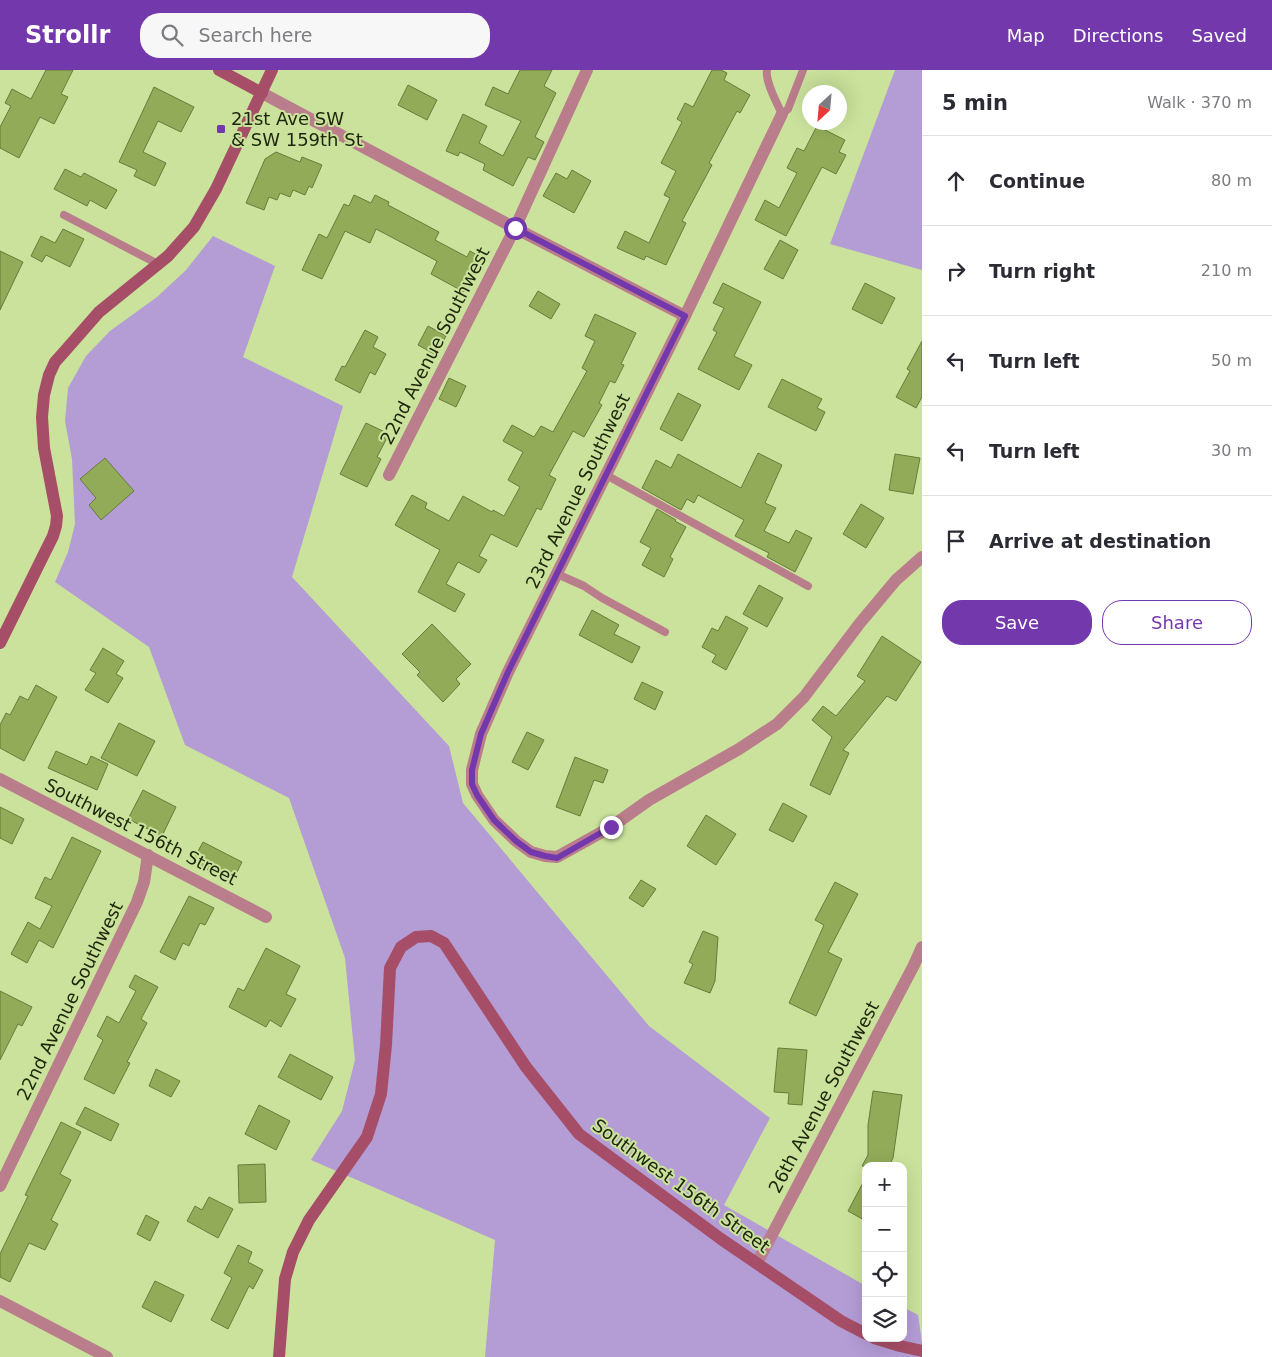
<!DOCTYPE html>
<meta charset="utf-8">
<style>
:root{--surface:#fff;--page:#f7f7f7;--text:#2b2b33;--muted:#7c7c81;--line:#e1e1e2;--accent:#7438ad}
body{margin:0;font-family:"DejaVu Sans",sans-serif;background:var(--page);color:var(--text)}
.controls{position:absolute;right:15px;bottom:15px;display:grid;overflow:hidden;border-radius:10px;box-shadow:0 5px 20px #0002}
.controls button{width:45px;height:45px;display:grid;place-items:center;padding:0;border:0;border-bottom:1px solid var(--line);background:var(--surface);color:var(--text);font:25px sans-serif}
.compass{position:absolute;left:802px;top:15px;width:45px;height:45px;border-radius:50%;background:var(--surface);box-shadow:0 5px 20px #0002;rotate:206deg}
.stop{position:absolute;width:15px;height:15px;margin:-11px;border:4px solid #7438ad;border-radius:50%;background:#fff}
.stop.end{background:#7438ad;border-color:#fff;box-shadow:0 1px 5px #0008}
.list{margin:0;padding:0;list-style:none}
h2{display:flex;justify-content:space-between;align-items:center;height:65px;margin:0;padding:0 20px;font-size:21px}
h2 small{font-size:16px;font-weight:400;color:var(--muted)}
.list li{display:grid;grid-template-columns:32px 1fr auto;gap:15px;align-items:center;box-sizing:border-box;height:90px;padding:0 20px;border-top:1px solid var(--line)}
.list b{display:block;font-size:19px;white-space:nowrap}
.list em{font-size:16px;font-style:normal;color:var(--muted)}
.actions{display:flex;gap:10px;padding:15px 20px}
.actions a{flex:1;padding:11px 0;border:1px solid var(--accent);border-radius:20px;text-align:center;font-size:18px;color:var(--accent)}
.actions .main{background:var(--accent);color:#fff}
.icon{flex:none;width:28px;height:28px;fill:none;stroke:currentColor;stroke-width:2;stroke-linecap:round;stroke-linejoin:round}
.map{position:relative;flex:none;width:922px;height:1287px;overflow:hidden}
header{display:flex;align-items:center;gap:30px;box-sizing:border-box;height:70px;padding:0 25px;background:var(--accent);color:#fff}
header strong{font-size:24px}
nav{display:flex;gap:28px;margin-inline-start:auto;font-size:18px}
.search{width:350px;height:45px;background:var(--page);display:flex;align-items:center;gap:12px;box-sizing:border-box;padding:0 18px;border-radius:20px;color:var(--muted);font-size:19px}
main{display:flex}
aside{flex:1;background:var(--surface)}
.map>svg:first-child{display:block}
</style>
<header>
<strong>Strollr</strong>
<div class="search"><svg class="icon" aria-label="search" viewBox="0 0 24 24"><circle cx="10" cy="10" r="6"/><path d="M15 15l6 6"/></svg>Search here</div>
<nav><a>Map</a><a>Directions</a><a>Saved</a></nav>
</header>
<main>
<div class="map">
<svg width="922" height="1287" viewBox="0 0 922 1287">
<rect width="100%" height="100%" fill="#cae29c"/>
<g fill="#b49cd5">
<path d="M895,0H922V200L830,174Z"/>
<path d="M213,166L275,196L243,287L343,336L292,507L449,676L463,733L649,956L770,1048L724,1135L866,1216V1268H903V1237L918,1245L922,1272V1287H485L495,1170L311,1090L342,1041L355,990L345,888L289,728L185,675L149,577L55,512L68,482L75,454L72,389L65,351L68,318L86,286L110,261L157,227L186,200Z"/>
</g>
<g fill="#91ab59" stroke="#677c39">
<path d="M46,0H73L61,24L68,27L54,54L40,47L19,88L0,78V57L11,36L5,33L12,19L31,29Z"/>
<path d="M520,0H552L544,16L556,23L535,67L544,72L535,90L528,87L513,116L483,100L485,94L460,82L458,86L446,81L463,44L487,56L479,73L503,86L521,51L485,35L493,17L508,24Z"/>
<path d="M712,0H721L727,3L724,10L750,25L740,43L737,41L709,93L712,95L682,151L686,153L666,195L646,186L644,190L617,178L625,161L649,173L670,128L664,125L676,101L661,93L682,52L677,49L685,33L693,37Z"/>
<path d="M408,15L437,30L427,50L398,35Z"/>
<path d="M154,17L194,37L181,62L158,51L143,82L166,93L155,116L134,106L137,100L119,92Z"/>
<path d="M817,56L845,70L839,82L846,85L836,104L822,97L786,166L755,150L765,130L779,138L797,103L787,98L797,78L804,81Z"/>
<path d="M276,82L300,92L302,87L322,95L312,118L309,116L305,125L293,120L290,127L280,123L277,130L269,127L264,140L246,133L265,89Z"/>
<path d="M65,99L81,107L84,103L117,120L106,139L90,130L87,136L54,119Z"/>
<path d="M572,100L591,111L574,143L543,126L556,103L567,109Z"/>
<path d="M354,125L371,133L375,125L389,132L388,135L439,162L435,170L467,187L470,181L482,188L464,222L431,204L437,191L376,159L370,173L345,161L322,209L302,200L319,164L327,168L344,134L349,136Z"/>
<path d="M63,159L84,169L70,197L46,185L42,192L31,186L41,166L55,173Z"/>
<path d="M780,170L798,180L783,209L764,199Z"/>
<path d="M0,181L23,192L0,240Z"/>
<path d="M723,213L761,232L734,286L752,295L739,320L698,299L717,262L713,260L724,238L713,233Z"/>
<path d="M865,213L895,228L882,254L852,239Z"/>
<path d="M538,221L560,234L551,249L529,236Z"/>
<path d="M595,244L636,263L621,294L624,295L615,313L610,311L599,333L602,335L584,367L573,361L549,405L556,409L541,440L537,438L517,477L491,464L479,486L487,490L479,503L458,492L446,514L465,524L455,542L418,522L440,480L395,455L412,425L427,433L425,438L449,451L463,426L492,442L493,440L504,446L520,417L508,410L523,382L503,371L512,355L534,367L541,356L553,362L587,301L582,298L595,271L585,266Z"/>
<path d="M428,256L446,266L436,285L418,275Z"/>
<path d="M365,260L378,267L373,277L386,284L375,305L370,302L360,323L335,310L342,296L345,297Z"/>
<path d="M922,271V327L916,338L896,327L910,301L907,299Z"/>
<path d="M449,308L466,316L456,337L439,329Z"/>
<path d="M782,309L822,329L817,338L825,342L816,361L768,337Z"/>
<path d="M678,323L701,335L682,371L660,359Z"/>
<path d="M366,353L389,364L377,387L381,389L367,417L340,404Z"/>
<path d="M758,383L782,395L765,433L776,438L764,461L789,473L796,460L812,468L795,502L767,487L769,483L735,466L744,450L698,425L694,433L687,429L681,440L642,418L656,390L671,398L678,384L741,418Z"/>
<path d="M895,384L920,388L913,424L889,420Z"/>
<path d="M105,388L134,421L101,450L89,435L96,428L80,409Z"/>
<path d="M861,434L884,448L866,478L843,464Z"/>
<path d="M657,439L676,450L675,451L686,457L670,487L673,489L664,507L642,495L651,478L640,472Z"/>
<path d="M759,515L783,528L767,557L743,544Z"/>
<path d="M592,540L619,555L614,564L640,577L632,593L579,565Z"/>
<path d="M726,546L748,558L726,600L712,592L716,585L702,577L712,558L718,561Z"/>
<path d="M432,554L471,594L456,609L460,614L443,632L417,605L420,602L402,584Z"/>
<path d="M882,566L921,592L896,631L887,626L843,680L849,683L830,725L810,715L832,667L812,650L823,636L836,646L865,611L857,606Z"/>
<path d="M103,578L124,591L116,604L123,608L108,633L85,620L96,603L90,600Z"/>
<path d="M642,612L663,622L655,640L634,629Z"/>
<path d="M36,615L57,627L24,691L0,678V655L6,643L10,645L20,626L28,630Z"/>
<path d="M119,653L155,671L137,706L101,688Z"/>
<path d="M527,662L544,670L528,700L512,692Z"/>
<path d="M56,681L87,695L91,686L108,694L97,720L48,698Z"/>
<path d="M575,687L608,700L603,713L594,710L580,746L556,737Z"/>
<path d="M143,720L176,737L162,766L128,749Z"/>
<path d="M783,733L807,746L793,772L769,760Z"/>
<path d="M0,737L24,749L12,774L0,768Z"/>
<path d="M706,745L736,764L716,795L687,776Z"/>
<path d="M72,767L101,781L53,878L39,870L27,893L11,884L28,852L40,859L52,836L35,828L45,807L51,810Z"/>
<path d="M203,772L242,792L232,812L192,792Z"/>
<path d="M641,810L656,819L643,837L629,828Z"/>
<path d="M835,812L858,824L828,882L842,889L816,946L789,933L824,855L815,850Z"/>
<path d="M189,826L214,838L205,855L200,853L189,876L183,873L175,890L160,882Z"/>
<path d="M703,861L718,867L715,911L710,923L684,913L693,894L689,892Z"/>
<path d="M266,878L300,896L286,924L296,929L281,957L270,950L266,957L229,937L238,918L244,921Z"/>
<path d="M135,905L158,917L141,949L147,953L127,992L130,993L114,1024L84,1009L103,970L97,966L107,946L119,953L136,921L129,917Z"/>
<path d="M0,921L32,937L22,956L18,954L0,990Z"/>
<path d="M778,978L807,980L802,1035L788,1034L789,1023L774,1022Z"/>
<path d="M290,984L333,1007L321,1030L278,1007Z"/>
<path d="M156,999L180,1011L171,1027L149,1016Z"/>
<path d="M873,1021L902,1025L893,1088L889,1096H862L868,1085V1055Z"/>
<path d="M259,1035L290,1051L276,1080L245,1064Z"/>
<path d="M85,1037L119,1054L111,1071L76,1054Z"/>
<path d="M61,1052L81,1062L60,1104L71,1110L51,1150L58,1154L45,1180L29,1173L10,1212L0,1207V1184L28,1126L25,1125Z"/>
<path d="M265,1094L266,1132L239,1133L238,1095Z"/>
<path d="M866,1107V1151L848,1141Z"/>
<path d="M209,1127L233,1139L218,1168L187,1151L195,1136L202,1140Z"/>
<path d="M146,1145L159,1152L150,1171L137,1164Z"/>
<path d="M238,1175L252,1182L248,1192L263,1200L253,1219L249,1216L228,1259L211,1250L232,1208L224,1203Z"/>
<path d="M155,1211L184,1225L171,1252L142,1237Z"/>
</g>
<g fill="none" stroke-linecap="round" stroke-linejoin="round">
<g stroke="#ba7d8b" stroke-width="8">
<path d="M767,0C765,12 777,33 782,44L788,39L803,0"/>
<path d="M64,145L158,194"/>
<path d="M606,405L808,516"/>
<path d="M557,504L584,516L602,528L665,562"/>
</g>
<g stroke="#ba7d8b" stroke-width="12">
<path d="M262,23L515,158L685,246"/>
<path d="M782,44L685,246L508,602L481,664L472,700V714L477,725L494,750L516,771L531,782L545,786L557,787L611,757L649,730L739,679L777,654L804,627L860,553L896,510L922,487"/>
<path d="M389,405L515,158L587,0"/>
<path d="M0,709L266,847"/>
<path d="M0,1116L137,832L144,812L148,785"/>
<path d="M757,1193L914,895L922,877"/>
<path d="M0,1231L107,1287"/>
</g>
<g stroke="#a64e67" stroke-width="12">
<path d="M219,0L262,23"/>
<path d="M0,573L53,466L56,456L57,446L44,378L42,347L44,325L49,305L55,292L64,282L99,242L168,186L194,157L216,119L272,0"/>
<path d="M874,1268L900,1276L922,1281"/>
<path d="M279,1287L285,1209L293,1182L309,1150L367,1067L381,1024L386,975L390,898L401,877L416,867L431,866L444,873L526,997L579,1064L721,1169L841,1251L866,1264"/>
</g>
</g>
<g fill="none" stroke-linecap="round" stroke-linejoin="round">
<path stroke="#7438ad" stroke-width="6" d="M515,158L685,246L508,602L481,664L472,700V714L477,725L494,750L516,771L531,782L545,786L557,788L611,757"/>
</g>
<rect fill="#7438ad" stroke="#cae29c" stroke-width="2" x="216" y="54" width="10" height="10" rx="2.5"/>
<g text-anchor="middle" stroke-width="4" stroke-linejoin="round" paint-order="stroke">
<g font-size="18" fill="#1d260a" stroke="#cae29c" text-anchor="start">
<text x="231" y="55">21st Ave SW<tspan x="231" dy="21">&amp; SW 159th St</tspan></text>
</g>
<g font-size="18" fill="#1d260a" stroke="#cae29c">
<text transform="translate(435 276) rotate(-63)" y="6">22nd Avenue Southwest</text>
<text transform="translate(578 421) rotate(-64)" y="6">23rd Avenue Southwest</text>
<text transform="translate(141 762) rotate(27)" y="6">Southwest 156th Street</text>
<text transform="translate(70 931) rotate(-64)" y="6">22nd Avenue Southwest</text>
<text transform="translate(824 1027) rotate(-62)" y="6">26th Avenue Southwest</text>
<text transform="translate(681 1116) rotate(36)" y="6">Southwest 156th Street</text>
</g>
</g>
</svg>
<div class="controls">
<button>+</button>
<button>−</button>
<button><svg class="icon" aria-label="locate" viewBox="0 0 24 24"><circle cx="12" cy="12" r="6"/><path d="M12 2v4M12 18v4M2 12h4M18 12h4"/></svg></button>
<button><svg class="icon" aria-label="layers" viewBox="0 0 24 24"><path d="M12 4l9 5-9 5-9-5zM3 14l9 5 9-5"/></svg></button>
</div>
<svg class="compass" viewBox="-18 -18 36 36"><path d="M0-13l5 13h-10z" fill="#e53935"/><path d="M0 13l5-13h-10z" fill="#7c7c81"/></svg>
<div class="stop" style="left:515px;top:158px"></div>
<div class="stop end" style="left:611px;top:757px"></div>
</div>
<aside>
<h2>5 min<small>Walk · 370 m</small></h2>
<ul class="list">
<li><svg class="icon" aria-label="ahead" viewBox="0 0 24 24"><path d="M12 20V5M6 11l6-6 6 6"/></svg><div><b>Continue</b></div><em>80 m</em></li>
<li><svg class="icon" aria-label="right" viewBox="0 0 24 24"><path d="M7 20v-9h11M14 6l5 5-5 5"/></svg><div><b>Turn right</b></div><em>210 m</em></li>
<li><svg class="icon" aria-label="left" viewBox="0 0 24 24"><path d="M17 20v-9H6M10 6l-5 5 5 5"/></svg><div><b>Turn left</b></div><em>50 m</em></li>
<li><svg class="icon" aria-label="left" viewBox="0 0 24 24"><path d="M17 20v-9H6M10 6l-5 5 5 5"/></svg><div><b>Turn left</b></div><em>30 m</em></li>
<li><svg class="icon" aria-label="arrive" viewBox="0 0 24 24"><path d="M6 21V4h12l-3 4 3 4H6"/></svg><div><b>Arrive at destination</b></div></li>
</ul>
<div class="actions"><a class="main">Save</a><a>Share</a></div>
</aside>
</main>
